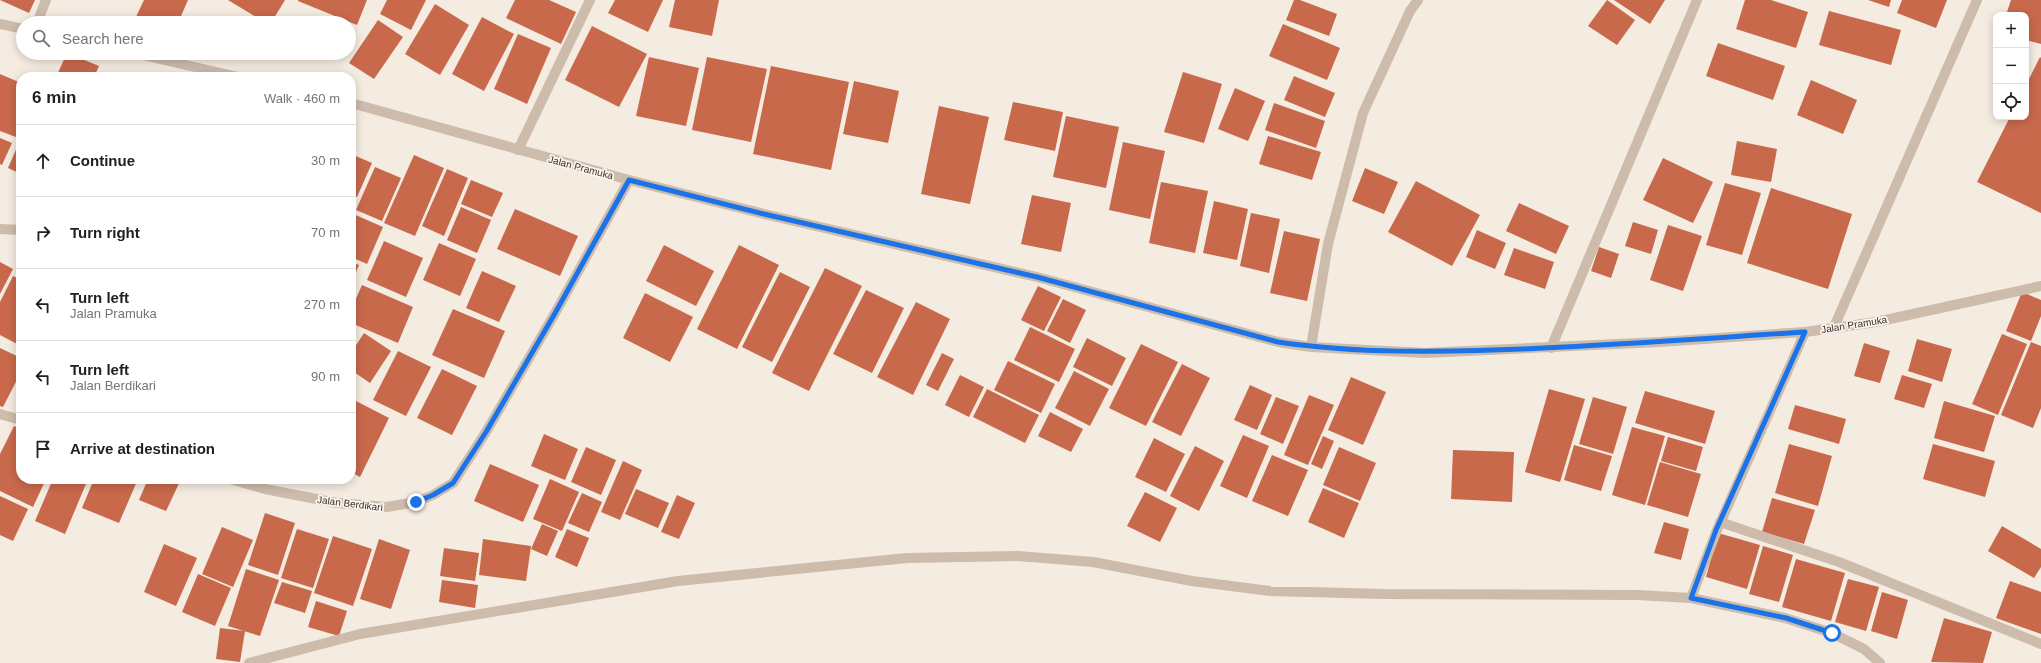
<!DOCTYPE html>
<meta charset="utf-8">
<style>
:root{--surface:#fff;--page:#f2f2f2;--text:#202124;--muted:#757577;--line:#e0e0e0}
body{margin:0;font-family:Helvetica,sans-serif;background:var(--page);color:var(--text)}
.controls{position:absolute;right:12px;top:12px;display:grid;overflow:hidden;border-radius:8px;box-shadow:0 2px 10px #0003}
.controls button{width:36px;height:36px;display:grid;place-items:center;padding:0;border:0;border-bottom:1px solid var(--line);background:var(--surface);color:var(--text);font:20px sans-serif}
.stop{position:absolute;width:12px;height:12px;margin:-9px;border:3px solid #1a73e8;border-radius:50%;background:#fff}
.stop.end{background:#1a73e8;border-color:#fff;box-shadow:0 1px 4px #0008}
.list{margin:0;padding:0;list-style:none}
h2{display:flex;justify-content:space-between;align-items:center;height:52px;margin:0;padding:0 16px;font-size:17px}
h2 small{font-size:13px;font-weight:400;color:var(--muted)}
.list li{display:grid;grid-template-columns:26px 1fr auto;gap:12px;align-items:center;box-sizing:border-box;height:72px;padding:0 16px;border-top:1px solid var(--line)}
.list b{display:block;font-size:15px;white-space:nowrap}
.list p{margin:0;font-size:13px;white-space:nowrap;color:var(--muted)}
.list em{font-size:13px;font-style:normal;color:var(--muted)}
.icon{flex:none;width:22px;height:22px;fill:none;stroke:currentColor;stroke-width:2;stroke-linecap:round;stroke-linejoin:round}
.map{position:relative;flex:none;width:2041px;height:663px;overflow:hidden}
.search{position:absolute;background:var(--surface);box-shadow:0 2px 10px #0003;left:16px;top:16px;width:340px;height:44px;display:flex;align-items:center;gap:10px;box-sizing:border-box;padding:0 14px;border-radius:22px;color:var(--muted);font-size:15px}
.panel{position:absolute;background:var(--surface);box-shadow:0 2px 10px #0003;left:16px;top:72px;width:340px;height:412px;border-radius:16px}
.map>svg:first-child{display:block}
</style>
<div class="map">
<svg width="2041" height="663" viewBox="0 0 2041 663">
<rect width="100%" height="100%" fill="#f4ebe1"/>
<g fill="#c8694b">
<path d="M0,0H35L29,13Z"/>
<path d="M144,0H188L178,23H139L134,21Z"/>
<path d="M228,0H285L271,23H266Z"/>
<path d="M298,0H367L357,25L298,1Z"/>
<path d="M387,0H426L411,30L380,14Z"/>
<path d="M515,0H549L576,12L561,44L506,18Z"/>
<path d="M615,0H663L648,32L608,13Z"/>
<path d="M675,0H719L712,36L669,27Z"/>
<path d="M1294,0H1300L1337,14L1329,36L1286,20Z"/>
<path d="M1607,0L1635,20L1617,45L1588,26Z"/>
<path d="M1614,0H1665L1650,24Z"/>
<path d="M1745,0H1771L1808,12L1796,48L1736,29Z"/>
<path d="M1868,0H1891L1889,7Z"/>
<path d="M1902,0H1947L1936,28L1897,13Z"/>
<path d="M2011,0H2041V44L2026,40V15H2006Z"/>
<path d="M435,4L469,25L440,75L405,54Z"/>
<path d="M1829,11L1901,30L1891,65L1819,45Z"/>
<path d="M482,17L514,34L484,91L452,74Z"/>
<path d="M378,20L403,37L374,79L349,63Z"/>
<path d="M1283,24L1340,48L1327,80L1269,56Z"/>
<path d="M592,26L647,54L619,107L565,80Z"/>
<path d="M518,34L551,48L527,104L494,89Z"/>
<path d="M1718,43L1785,66L1773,100L1706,76Z"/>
<path d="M67,53L99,66L94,77H56Z"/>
<path d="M649,57L699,68L686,126L636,116Z"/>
<path d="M707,57L767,69L751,142L692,130Z"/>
<path d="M2040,57L2041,58V213L1977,182L2010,117H2026V85Z"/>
<path d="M771,66L849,82L831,170L753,154Z"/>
<path d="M1183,72L1222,84L1204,143L1164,132Z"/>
<path d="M0,74L21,83V126L16,137L0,131Z"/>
<path d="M1294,76L1335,93L1325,117L1284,100Z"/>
<path d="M1811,80L1857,100L1843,134L1797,115Z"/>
<path d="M854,81L899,91L888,143L843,134Z"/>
<path d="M1235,88L1265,101L1248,141L1218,129Z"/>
<path d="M1013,102L1063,112L1055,151L1004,140Z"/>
<path d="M1274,103L1325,121L1316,148L1265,130Z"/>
<path d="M939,106L989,117L970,204L921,194Z"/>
<path d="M1066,116L1119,127L1106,188L1053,177Z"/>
<path d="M1268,136L1321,152L1312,180L1259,164Z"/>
<path d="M0,138L12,143L2,165L0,164Z"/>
<path d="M21,138V174L8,168Z"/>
<path d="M1737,141L1777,149L1771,182L1731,175Z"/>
<path d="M1123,142L1165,151L1150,219L1109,210Z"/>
<path d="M351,154L372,163L357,197L351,194Z"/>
<path d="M414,155L444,168L415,236L384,223Z"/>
<path d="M1663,158L1713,182L1693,223L1643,200Z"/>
<path d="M375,167L401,178L382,221L356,210Z"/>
<path d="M1365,168L1398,182L1384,214L1352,201Z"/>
<path d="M447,169L468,178L444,236L422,226Z"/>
<path d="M471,180L503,193L492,217L461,204Z"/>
<path d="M1416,181L1480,215L1452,266L1388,232Z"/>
<path d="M1161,182L1208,191L1195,253L1149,243Z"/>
<path d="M1725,183L1761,193L1742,255L1706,245Z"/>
<path d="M1771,188L1852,214L1828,289L1747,263Z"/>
<path d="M1032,195L1071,203L1061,252L1021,244Z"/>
<path d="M1214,201L1248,209L1237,260L1203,253Z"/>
<path d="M1519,203L1569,226L1556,254L1506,231Z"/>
<path d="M461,207L491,220L477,253L447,240Z"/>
<path d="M515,209L578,236L560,276L497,249Z"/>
<path d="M351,213L383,227L367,264L351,257Z"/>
<path d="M1251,213L1280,219L1269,273L1240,266Z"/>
<path d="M1633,222L1658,230L1651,254L1625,246Z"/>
<path d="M1668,225L1702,236L1683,291L1650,280Z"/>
<path d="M1477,230L1506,243L1495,269L1466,257Z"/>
<path d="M1284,231L1320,239L1307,301L1270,293Z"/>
<path d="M384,241L423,258L406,297L367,280Z"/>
<path d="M439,243L476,259L460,296L423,280Z"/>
<path d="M664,245L714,271L696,306L646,281Z"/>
<path d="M739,245L779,265L737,349L697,329Z"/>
<path d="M1599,247L1619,254L1611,278L1591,271Z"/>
<path d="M1514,248L1554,262L1545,289L1504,275Z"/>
<path d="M0,262L13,269L0,294Z"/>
<path d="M351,262L359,265L351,284Z"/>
<path d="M825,268L862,286L809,391L772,373Z"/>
<path d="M482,271L516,286L499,322L466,308Z"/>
<path d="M780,272L810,287L772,362L742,347Z"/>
<path d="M13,276L21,280V346L0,335V302Z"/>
<path d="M362,285L413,307L398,343L351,323V310Z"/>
<path d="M1038,286L1061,297L1044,331L1021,320Z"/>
<path d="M866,290L904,308L872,373L833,354Z"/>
<path d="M2022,292L2041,300V316L2031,341L2006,331Z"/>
<path d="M645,293L693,317L670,362L623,338Z"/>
<path d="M1063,299L1086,310L1070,343L1047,331Z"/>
<path d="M916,302L950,319L913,395L877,377Z"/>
<path d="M453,309L505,331L484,378L432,355Z"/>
<path d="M1030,327L1075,349L1059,382L1014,360Z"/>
<path d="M364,333L391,351L370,383L351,370V353Z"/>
<path d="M2002,334L2027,344L1998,415L1972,404Z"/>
<path d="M1087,338L1126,358L1112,386L1073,367Z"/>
<path d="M1917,339L1952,349L1942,382L1908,371Z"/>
<path d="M2031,342L2041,346V408L2033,428L2001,415Z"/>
<path d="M1864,343L1890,351L1880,383L1854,376Z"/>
<path d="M1141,344L1178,362L1146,426L1109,408Z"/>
<path d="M0,348L21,358V372L3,407L0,406Z"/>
<path d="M398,351L431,367L406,416L373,400Z"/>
<path d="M942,353L954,359L938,391L926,385Z"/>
<path d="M1008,361L1055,384L1041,413L994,390Z"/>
<path d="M1182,364L1210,378L1181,436L1152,422Z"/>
<path d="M442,369L477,386L452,435L417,418Z"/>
<path d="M1074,371L1109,389L1090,426L1055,408Z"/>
<path d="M960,375L984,387L969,417L945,405Z"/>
<path d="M1902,375L1932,384L1924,408L1894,399Z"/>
<path d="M1351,377L1386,392L1363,445L1328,430Z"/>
<path d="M1250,385L1272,395L1257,430L1234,420Z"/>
<path d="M987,389L1039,415L1025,443L973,417Z"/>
<path d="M1549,389L1585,399L1560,482L1525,472Z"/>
<path d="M1645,391L1715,411L1705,444L1635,423Z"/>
<path d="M1309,395L1334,405L1308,465L1284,455Z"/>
<path d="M1276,397L1299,406L1283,444L1260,434Z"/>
<path d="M1593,397L1627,407L1613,454L1579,444Z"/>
<path d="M356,401L389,418L360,477L351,472V411Z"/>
<path d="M1944,401L1995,416L1984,452L1934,438Z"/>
<path d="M1795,405L1846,419L1839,444L1788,429Z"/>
<path d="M1050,412L1083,429L1071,452L1038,436Z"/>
<path d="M14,426L21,429V479H46L33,507L0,491V454Z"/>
<path d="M1632,427L1665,436L1645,505L1612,495Z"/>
<path d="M544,434L578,449L565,480L531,466Z"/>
<path d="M1243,435L1269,446L1247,498L1220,486Z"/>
<path d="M1323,436L1334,441L1322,469L1311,464Z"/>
<path d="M1668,437L1703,447L1696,471L1661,461Z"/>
<path d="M1154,438L1185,454L1166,492L1135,477Z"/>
<path d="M1789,444L1832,456L1818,506L1775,493Z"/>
<path d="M1933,444L1995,461L1985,497L1923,479Z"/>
<path d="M1574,445L1612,456L1601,491L1564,480Z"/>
<path d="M1195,446L1224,461L1199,511L1170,496Z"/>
<path d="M586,447L616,460L601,495L571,482Z"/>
<path d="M1339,447L1376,463L1360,501L1323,485Z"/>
<path d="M1453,450L1514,452L1512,502L1451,499Z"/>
<path d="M1272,455L1308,470L1288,516L1252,501Z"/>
<path d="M623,461L642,470L620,520L601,512Z"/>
<path d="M1660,462L1701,474L1688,517L1647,505Z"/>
<path d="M490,464L539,485L523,522L474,501Z"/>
<path d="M53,479H88L65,534L35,521Z"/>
<path d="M94,479H138L119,523L82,508Z"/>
<path d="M148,479H181L166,511L139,500Z"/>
<path d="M550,479L579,492L562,531L533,519Z"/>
<path d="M1323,488L1359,503L1344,538L1308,522Z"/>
<path d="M636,489L669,503L658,528L625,514Z"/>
<path d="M1145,492L1177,508L1160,542L1127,526Z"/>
<path d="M582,493L602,502L589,532L568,523Z"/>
<path d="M677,495L695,503L679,539L661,532Z"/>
<path d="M0,496L28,509L13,541L0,535Z"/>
<path d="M1772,498L1815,510L1804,544L1762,532Z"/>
<path d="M265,513L295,523L278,575L248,565Z"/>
<path d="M1664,522L1689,529L1681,560L1654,553Z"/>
<path d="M542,524L558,531L547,556L531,549Z"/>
<path d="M2002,526L2041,549V567L2034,578L1988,551Z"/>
<path d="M222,527L253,540L233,587L202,574Z"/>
<path d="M297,529L329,539L313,588L281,578Z"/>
<path d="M567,529L589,538L577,567L555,557Z"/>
<path d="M1718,533L1760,545L1747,589L1706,577Z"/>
<path d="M333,536L372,549L353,606L314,593Z"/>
<path d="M379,539L410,550L391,609L360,599Z"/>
<path d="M483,539L531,546L526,581L479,575Z"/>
<path d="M164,544L197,558L176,606L144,592Z"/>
<path d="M1763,546L1793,555L1779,602L1749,594Z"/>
<path d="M444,548L479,553L475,581L440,576Z"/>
<path d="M1796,559L1845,573L1831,621L1782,607Z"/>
<path d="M246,569L279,580L260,636L228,626Z"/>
<path d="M198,574L231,588L215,626L182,612Z"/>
<path d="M1848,579L1879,587L1866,631L1835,622Z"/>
<path d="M442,580L478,585L475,608L439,602Z"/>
<path d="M2010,581L2041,592V634L1996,618Z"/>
<path d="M282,582L312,591L305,613L274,603Z"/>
<path d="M1882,592L1908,600L1897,639L1871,631Z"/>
<path d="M316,601L347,611L339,636L308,627Z"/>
<path d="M1944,618L1992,632L1983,663L1931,662Z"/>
<path d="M220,628L245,631L240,662L216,659Z"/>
</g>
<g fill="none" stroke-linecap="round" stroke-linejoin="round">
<g stroke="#cdbbac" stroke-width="10">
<path d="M37,23L46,0"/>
<path d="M518,150L590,0"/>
<path d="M0,229L21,230"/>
<path d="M1834,327L1977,0"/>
<path d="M1311,347L1328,244L1363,113L1410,11L1418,0"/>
<path d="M1551,348L1697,0"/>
<path d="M0,414L21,420"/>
<path d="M230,479L265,489L337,503L387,507L416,502L433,495L453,483L486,432L554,315L629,180"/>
<path d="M1720,522L1839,562L2041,644"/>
<path d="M1691,598L1717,530L1805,332"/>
<path d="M249,663L360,634L678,581L907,558L1018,556L1093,562L1192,581L1270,591L1383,594L1637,595L1691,598L1785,618L1832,633L1864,649L1880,663"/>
</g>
<g stroke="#cdbbac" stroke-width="10">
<path d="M0,24L23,29"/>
<path d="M134,53L238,77"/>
<path d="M351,103L629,180L764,214L1037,277L1278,342L1311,347L1425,353L1660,342L1805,332L1876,322L2041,286"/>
</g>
</g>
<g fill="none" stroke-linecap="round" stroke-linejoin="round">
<path stroke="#1a73e8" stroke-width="5" d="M416,502L433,495L453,483L486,432L554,315L629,180L764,214L1037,277L1278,342C1359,354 1440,352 1522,349C1616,345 1711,338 1805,332L1716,530L1691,598L1786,618L1832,633"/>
</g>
<g text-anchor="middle" stroke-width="3.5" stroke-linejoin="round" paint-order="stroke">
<g font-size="10" fill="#3b302b" stroke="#fbf5ee">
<text transform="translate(581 167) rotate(15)" y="4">Jalan Pramuka</text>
<text transform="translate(1854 324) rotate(-9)" y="4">Jalan Pramuka</text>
<text transform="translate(350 503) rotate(7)" y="4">Jalan Berdikari</text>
</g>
</g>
</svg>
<div class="controls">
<button>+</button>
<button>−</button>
<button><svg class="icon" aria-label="locate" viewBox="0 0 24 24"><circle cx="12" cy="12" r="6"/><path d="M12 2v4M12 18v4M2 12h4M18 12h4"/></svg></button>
</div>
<div class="stop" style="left:1832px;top:633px"></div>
<div class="stop end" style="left:416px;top:502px"></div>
<div class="search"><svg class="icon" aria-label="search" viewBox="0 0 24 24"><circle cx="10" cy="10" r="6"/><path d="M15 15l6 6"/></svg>Search here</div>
<section class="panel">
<h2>6 min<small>Walk · 460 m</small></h2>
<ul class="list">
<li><svg class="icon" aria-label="ahead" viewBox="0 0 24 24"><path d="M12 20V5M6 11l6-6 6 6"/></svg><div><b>Continue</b></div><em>30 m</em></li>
<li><svg class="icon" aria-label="right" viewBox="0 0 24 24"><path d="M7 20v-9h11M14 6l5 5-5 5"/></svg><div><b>Turn right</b></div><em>70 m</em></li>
<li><svg class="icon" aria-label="left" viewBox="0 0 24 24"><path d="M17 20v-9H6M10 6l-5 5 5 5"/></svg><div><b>Turn left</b><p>Jalan Pramuka</p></div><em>270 m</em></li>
<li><svg class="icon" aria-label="left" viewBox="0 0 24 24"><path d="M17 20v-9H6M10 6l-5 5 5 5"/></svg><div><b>Turn left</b><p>Jalan Berdikari</p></div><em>90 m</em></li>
<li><svg class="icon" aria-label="arrive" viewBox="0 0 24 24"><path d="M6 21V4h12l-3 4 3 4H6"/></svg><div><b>Arrive at destination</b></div></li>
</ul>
</section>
</div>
